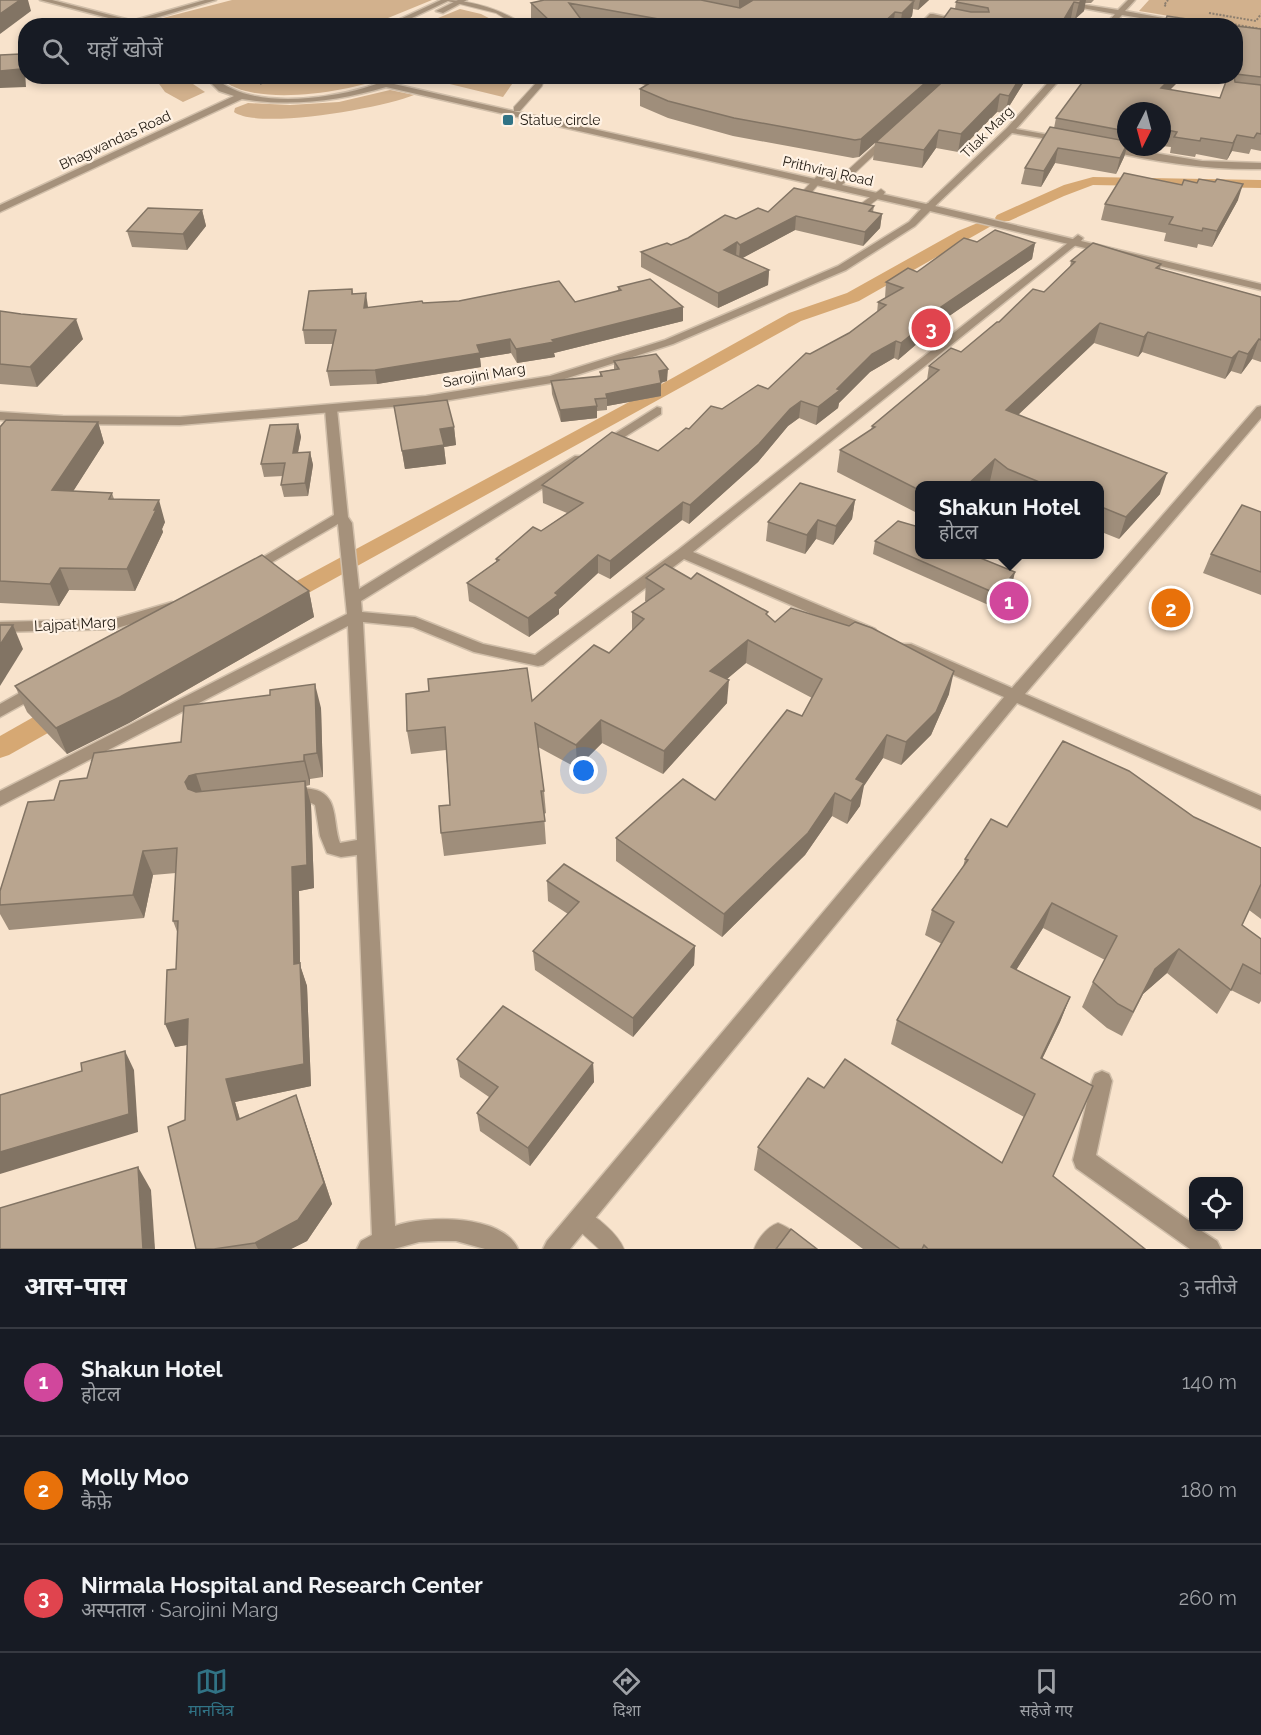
<!DOCTYPE html>
<html lang="hi">
<meta charset="utf-8">
<style>
:root{--surface:#171b24;--page:#20242c;--text:#f1f3f6;--muted:#9ea1a6;--line:#363941;--accent:#317385}
body{margin:0;font-family:Raleway,"Noto Sans Devanagari",sans-serif;background:var(--page);color:var(--text)}
.controls{position:absolute;right:18px;bottom:18px;display:grid;overflow:hidden;border-radius:12px;box-shadow:0 3px 9px #0003}
.controls button{width:54px;height:54px;display:grid;place-items:center;padding:0;border:0;border-bottom:2px solid var(--line);background:var(--surface);color:var(--text);font:30px sans-serif}
.compass{position:absolute;left:1117px;top:102px;width:54px;height:54px;border-radius:50%;background:var(--surface);box-shadow:0 3px 9px #0003;rotate:186deg}
.you{position:absolute;left:584px;top:771px;width:21px;height:21px;margin:-15px;border:4px solid #fff;border-radius:50%;background:#1a73e8;box-shadow:0 0 0 9px #1a73e833}
.badge{display:grid;place-items:center;width:39px;height:39px;border-radius:50%;background:var(--accent);color:#fff;font-size:20px;font-weight:700}
.pin{position:absolute;translate:-50% -50%;border:3px solid #fff;box-shadow:0 2px 6px #0006}
.popup{position:absolute;left:915px;top:481px;width:189px;height:78px;box-sizing:border-box;display:grid;place-content:center;border-radius:12px;background:var(--surface);filter:drop-shadow(0 2px 4px #0005);font-size:20px;white-space:nowrap;color:var(--muted)}
.popup b{font-size:22px;color:var(--text)}
.popup::after{content:'';position:absolute;left:50%;top:100%;margin-left:-12px;border:12px solid transparent;border-top-color:var(--surface)}
.list{margin:0;padding:0;list-style:none}
h2{display:flex;justify-content:space-between;align-items:center;height:78px;margin:0;padding:0 24px;font-size:26px}
h2 small{font-size:20px;font-weight:400;color:var(--muted)}
.list li{display:grid;grid-template-columns:39px 1fr auto;gap:18px;align-items:center;box-sizing:border-box;height:108px;padding:0 24px;border-top:2px solid var(--line)}
.list b{display:block;font-size:22px;white-space:nowrap}
.list p{margin:0;font-size:20px;white-space:nowrap;color:var(--muted)}
.list em{font-size:20px;font-style:normal;color:var(--muted)}
.icon{flex:none;width:33px;height:33px;fill:none;stroke:currentColor;stroke-width:2;stroke-linecap:round;stroke-linejoin:round}
.map{position:relative;flex:none;width:1261px;height:1249px;overflow:hidden}
.search{position:absolute;background:var(--surface);box-shadow:0 3px 9px #0003;left:18px;right:18px;top:18px;height:66px;display:flex;align-items:center;gap:15px;box-sizing:border-box;padding:0 21px;border-radius:24px;color:var(--muted);font-size:22px}
.sheet{height:402px;background:var(--surface)}
nav{display:flex;justify-content:space-around;align-items:center;box-sizing:border-box;height:84px;border-top:2px solid var(--line);background:var(--surface);font-size:16px;color:var(--muted)}
nav a{display:grid;justify-items:center;gap:3px}
nav .on{color:var(--accent)}
.map>svg:first-child{display:block}
</style>
<div class="map">
<svg width="1261" height="1249" viewBox="0 0 1261 1249">
<rect width="100%" height="100%" fill="#f8e3cc"/>
<g fill="#d2b18d">
<path d="M232,0H432L371,25L173,26L151,21Z"/>
<path d="M1149,0H1261V31L1139,11Z"/>
<path d="M460,9L481,14L502,25H421Z"/>
<path d="M154,77H187L193,84L205,92L183,102L165,92Z"/>
<path d="M220,77H386C351,92 248,109 220,77Z"/>
<path d="M421,77H517L503,97Z"/>
<path d="M390,90L414,95C383,108 259,130 234,112L235,108L248,103L290,105L339,102Z"/>
</g>
<g fill="none" stroke-linecap="round" stroke-linejoin="round">
<g fill="#d6a873" fill-rule="evenodd">
<path d="M1093,177L1261,180V188L1093,185L1064,196L1009,221H997L995,218L997,215L1064,185Z"/>
<path d="M985,220L993,225L859,301L801,321L283,607L275,610L267,607L263,602L267,597L642,395L789,313L847,293L958,231Z"/>
<path d="M69,700L78,702L82,709L78,716L9,755L0,758V736L60,702Z"/>
</g>
<defs>
<g id="service">
<path d="M444,0C472,0 503,10 526,26H517L496,13Z"/>
<path d="M538,76H545L542,86L520,111H514V107L536,83Z"/>
<path d="M883,138L890,140L842,185H836V181Z"/>
<path d="M817,176L824,178L811,193L819,196V200L802,196V192Z"/>
<path d="M881,189L885,192L884,194C873,203 860,215 845,206L849,203H862Z"/>
<path d="M581,1209C596,1215 618,1234 624,1249H599L574,1226L571,1219L574,1212Z"/>
<path d="M778,1223C790,1228 803,1237 807,1249H754C758,1238 767,1227 778,1223Z"/>
</g>
<g id="minor">
<path d="M205,0H216L135,24L128,22Z"/>
<path d="M1038,0H1054L1118,10L1128,0H1135L1125,11L1207,26H1187L1122,15L1112,26H1104L1115,14Z"/>
<path d="M930,14H933L985,26H969L934,18L926,26H918Z"/>
<path d="M1054,76H1063L1016,129L1066,138V142L1012,133L935,206H929V202L1007,128Z"/>
<path d="M1107,145L1202,161L1261,163V169C1208,170 1155,162 1104,150L1103,148Z"/>
<path d="M1078,235L1083,238L1082,240L693,552L875,629L878,633L875,637H865L684,559L543,665L538,666L474,652L413,627L363,622L395,1226C425,1215 503,1214 518,1249H485L456,1241H438L419,1242L394,1249H357L361,1241L372,1235L357,855L341,857L327,853L320,836L315,805C305,798 294,804 283,801L280,796L283,791C292,788 302,787 311,789C340,793 332,822 340,843L357,840L348,626L0,806V791L347,614L338,524L255,572H245L243,569L334,515L325,409L327,406H335L337,409L348,517L352,523L359,589L575,456H585L586,459L585,462L361,601L362,612L415,617L483,644L535,655L678,550Z"/>
<path d="M1261,406V418L1025,694L1261,796V810L1017,703L570,1249H543L547,1241L1004,697L901,652L898,648L901,644H911L1012,688L1257,407Z"/>
<path d="M657,407L661,408V414L607,448H599L597,445Z"/>
<path d="M172,602L179,607L177,610L114,629L0,632V622L114,619Z"/>
<path d="M39,682L45,684L47,688L45,692L0,717V704Z"/>
<path d="M1102,1071L1109,1074L1112,1081L1096,1155L1194,1224V1226L1217,1241L1221,1249H1190L1076,1168L1073,1160L1092,1081L1095,1074Z"/>
</g>
<g id="tertiary">
<path d="M40,0H52L153,26H139Z"/>
<path d="M441,0H450L395,26H385Z"/>
<path d="M458,0H467L443,13L436,11Z"/>
<path d="M204,76H213C247,109 321,100 364,88C379,84 392,76 408,76L394,84L926,204L932,201L937,204L935,206L1261,284V290L930,211L915,226L846,270L673,344L552,383L426,404L180,425L63,424L0,420V412L63,416L180,417L426,396L550,376L665,340L838,266L909,222L921,209L386,87C339,101 291,107 242,99L0,212V205L234,96L219,91Z"/>
</g>
</defs>
<use href="#service" stroke="#d1bfaa" stroke-width="2"/>
<use href="#minor" stroke="#d1bfaa" stroke-width="3"/>
<use href="#tertiary" stroke="#d1bfaa" stroke-width="3"/>
<g stroke="#8d7f6f" stroke-width="2" stroke-dasharray="2 1.5" stroke-linecap="butt">
<path d="M1166,6L1164,5L1168,0"/>
<path d="M1209,13L1256,21L1261,14"/>
<path d="M1214,21L1261,29"/>
<path d="M260,84L278,76"/>
</g>
<use href="#service" fill="#a5917b" fill-rule="evenodd"/>
<use href="#minor" fill="#a5917b" fill-rule="evenodd"/>
<use href="#tertiary" fill="#a5917b" fill-rule="evenodd"/>
</g>
<g fill="#9f8e7b">
<path d="M544,0H929L918,10L913,9L912,16L903,26H609L583,21L586,26H539L531,18V3Z"/>
<path d="M958,0H1094L1091,3H1085L1084,11L1075,19L1071,18L1066,26H938L955,9L956,2Z"/>
<path d="M1236,26L1261,29V151L1251,149L1249,154L1232,151L1227,160L1196,154L1195,157L1170,153L1171,147L1162,146V111H1126V147H1129V148H1127L1124,157L1116,174L1055,163L1041,187L1021,184L1025,168L1054,128L1056,118L1170,90L1220,98L1228,76H1236Z"/>
<path d="M110,76H143L142,77L111,79Z"/>
<path d="M556,76H593L591,83L556,81Z"/>
<path d="M611,76H1028L1005,113L997,112L958,152L936,148L922,168L873,160L875,143L859,157L853,158L733,136L668,118L640,106V89L646,85L611,78Z"/>
<path d="M1238,200L1212,247L1198,244L1197,248L1164,241L1166,233L1101,220L1105,204Z"/>
<path d="M874,206L873,212L882,214L880,228L863,246L795,230L742,258L769,270L768,285L718,308L641,267V252L671,245L736,219L768,212Z"/>
<path d="M202,210L206,226L187,250L132,247L127,231Z"/>
<path d="M977,242L1035,243L1032,259L920,336L919,342L898,360L894,358L870,372L839,403L838,408L816,425L799,418L788,426L758,462L689,524L682,520L610,579L598,573L559,609V614L529,637L469,601L467,583L496,562V559L541,531L567,513L543,503L542,485L658,451L689,429L722,409L768,389L810,354L849,333L877,313L878,302L885,298L886,282L917,272Z"/>
<path d="M1071,261L1161,264L1160,269L1261,297V362L1252,359L1241,374L1231,371L1225,379L1142,352L1138,357L1094,343L1018,415L1160,494L1119,539L1099,531V486H997L990,481L985,486H919V514L837,472L840,450L871,430L872,426L927,380L929,366L961,352L999,322L1044,292L1070,267Z"/>
<path d="M618,287L683,307V321L554,353L555,357L517,363L511,353L480,358L481,367L377,384L330,386L327,371L333,344H305L303,330L352,289L353,293L368,308L423,303L575,302L618,291Z"/>
<path d="M0,311L83,339L37,387L0,384Z"/>
<path d="M614,361L667,381L661,383V396L607,406V410L597,411V418L561,422L552,394L551,381L600,376V372L614,369Z"/>
<path d="M394,406L454,427L456,445L444,447L446,464L405,469Z"/>
<path d="M98,422L104,443L73,491L112,493L114,499L165,522L162,529L163,532L135,591L69,590L59,606L0,603V427Z"/>
<path d="M298,424L301,437L298,453L310,452L313,465L308,496L284,497L281,485L283,476L264,477L261,464Z"/>
<path d="M855,500L852,519L833,545L816,539L805,554L766,541L768,522Z"/>
<path d="M1261,512V595L1203,573L1211,554Z"/>
<path d="M875,541L919,555L1012,585L993,607L873,554Z"/>
<path d="M646,578L691,579L768,616L775,622L949,694L931,735L901,765L883,758L863,786L860,806L847,824L832,816L805,855L722,937L616,861V838L715,800L802,716L812,698L746,663L727,679V703L663,774L602,743L577,768L538,747L544,791L546,813L544,814L546,844L444,856L441,833L450,805L446,750L411,754L407,731L532,701L609,653L632,631V612L647,602L645,601Z"/>
<path d="M309,591L314,617L129,723L67,754L27,712L15,686Z"/>
<path d="M321,708L323,777L310,779V785L306,786L311,805L314,888L299,891L300,965L307,986L311,1086L235,1102L240,1119L304,1118L332,1204L307,1241L291,1249H196L185,1120L187,1045L175,1047L176,969L178,934L173,921L176,873L153,875L144,918L9,930L0,914V891L54,800L87,778L181,742Z"/>
<path d="M1194,817L1261,848V919L1249,910L1242,925L1261,939V1001L1259,1004L1231,990L1217,1014L1167,973L1143,994L1122,1036L1107,1028L1082,1007L1093,982L1105,960L1043,928L1016,970L1070,997L1060,1022L1042,1059L1053,1176L1145,1249H863L754,1170L758,1147L824,1088L1002,1163L1024,1117L891,1044L897,1020L942,944L925,935L932,910L963,867L965,859L1007,827Z"/>
<path d="M547,881L695,946L694,965L633,1037L535,970L533,951L568,914L548,901Z"/>
<path d="M457,1059L593,1063L594,1082L530,1166L480,1131L477,1113L489,1097L460,1077Z"/>
</g>
<g fill="#827464">
<path d="M20,0H28L31,11L0,34V14Z"/>
<path d="M739,0H764L739,15Z"/>
<path d="M920,0H929L918,10Z"/>
<path d="M1082,0H1086L1084,11L1075,19L1079,3Z"/>
<path d="M914,1L912,16L903,26H900L902,13Z"/>
<path d="M1074,2L1071,18L1066,26H1060Z"/>
<path d="M895,12L893,26H880Z"/>
<path d="M20,54L25,71L26,87L0,88V71Z"/>
<path d="M933,76H940L939,86L859,157L861,139Z"/>
<path d="M1021,76H1028L1005,113L1009,96Z"/>
<path d="M1173,76H1184L1156,104L1161,88Z"/>
<path d="M1000,94L997,112L958,152L961,134Z"/>
<path d="M939,130L936,148L922,168L924,150Z"/>
<path d="M1237,135L1232,151L1227,160L1233,143Z"/>
<path d="M1126,146L1127,147L1124,157L1116,174L1120,158Z"/>
<path d="M1058,148L1055,163L1041,187L1044,171Z"/>
<path d="M1243,184L1238,200L1212,247L1217,231Z"/>
<path d="M202,210L206,226L187,250L183,234Z"/>
<path d="M882,214L880,228L863,246L865,232Z"/>
<path d="M796,216L795,230L739,260L740,245Z"/>
<path d="M737,242L736,256L724,250Z"/>
<path d="M1035,243L1032,259L920,336L919,342L898,360L901,343L916,324Z"/>
<path d="M769,270L768,285L718,308V293Z"/>
<path d="M366,293L368,307L367,322L364,308Z"/>
<path d="M683,307V321L554,353L555,357L517,363L516,349Z"/>
<path d="M76,319L83,339L37,387L30,367Z"/>
<path d="M1100,323L1094,343L1001,431L1006,410Z"/>
<path d="M1148,332L1142,352L1138,357L1144,337Z"/>
<path d="M510,339L511,353L480,358L481,367L377,384L375,370L477,345Z"/>
<path d="M1259,339L1252,359L1241,374L1248,354Z"/>
<path d="M896,341L894,358L870,372L839,403L838,408L816,425L818,407L872,354Z"/>
<path d="M1239,351L1231,371L1225,379L1232,358Z"/>
<path d="M668,369L667,381L659,383V371Z"/>
<path d="M661,383V396L607,406V398L606,394Z"/>
<path d="M801,401L799,418L788,426L758,462L689,524L690,505L790,409Z"/>
<path d="M597,406V418L561,422L560,410Z"/>
<path d="M98,422L104,443L60,512L52,490Z"/>
<path d="M298,424L301,437L295,466L293,453Z"/>
<path d="M454,427L456,445L444,447L446,464L405,469L402,451L440,429Z"/>
<path d="M310,452L313,465L308,496L305,483Z"/>
<path d="M995,459L990,481L985,486H966Z"/>
<path d="M1167,473L1160,494L1119,539L1126,517Z"/>
<path d="M159,500L165,522L162,529L163,532L135,591L127,569Z"/>
<path d="M855,500L852,519L833,545L836,526Z"/>
<path d="M683,502L682,520L610,579V561Z"/>
<path d="M818,520L816,539L805,554L807,535Z"/>
<path d="M598,555V573L559,609V614L529,637L528,618Z"/>
<path d="M60,568L69,590L59,606L50,584Z"/>
<path d="M1015,572L1012,585L993,607L997,594Z"/>
<path d="M309,591L314,617L129,723L67,754L56,728Z"/>
<path d="M13,625L23,649L0,686V645Z"/>
<path d="M748,640L746,663L709,694L710,671Z"/>
<path d="M954,671L949,694L931,735L901,765L906,742Z"/>
<path d="M729,680L727,703L663,774L664,751Z"/>
<path d="M315,684L321,708L323,777L317,753Z"/>
<path d="M601,720L602,743L577,768L576,745Z"/>
<path d="M887,735L883,758L864,786L860,806L847,824L856,779Z"/>
<path d="M304,755L310,779V785L304,761Z"/>
<path d="M196,774L204,798L193,806L185,782L189,776Z"/>
<path d="M305,781L311,805L314,888L299,891L300,965L307,986L311,1086L235,1102L246,1142L237,1120L226,1079L294,964L292,867Z"/>
<path d="M835,793L832,816L805,855L722,937L724,914Z"/>
<path d="M143,851L153,875L144,918L133,895Z"/>
<path d="M1052,903L1043,928L1002,992L1011,967Z"/>
<path d="M695,946L694,965L633,1037V1018Z"/>
<path d="M1179,949L1167,973L1143,994L1122,1036L1155,969Z"/>
<path d="M1070,997L1060,1022L1031,1082L1041,1058Z"/>
<path d="M188,1019L198,1043L175,1047L165,1024Z"/>
<path d="M125,1051L134,1070L138,1132L0,1174V1152Z"/>
<path d="M593,1063L594,1082L530,1166L528,1148Z"/>
<path d="M296,1095L332,1204L307,1241L291,1249H258L255,1243Z"/>
<path d="M138,1167L151,1190L155,1249H143Z"/>
</g>
<g fill="#b9a58f" stroke="#827464" stroke-width="1.5">
<path d="M0,0H20L0,14Z"/>
<path d="M544,0H701L740,8L753,0H909L914,1L902,13L895,12L880,26H669L675,22L569,3L586,26H554L552,23L531,3Z"/>
<path d="M958,0H1082L1079,3L1074,2L1060,26H938L951,8L971,12H989L988,8L956,2Z"/>
<path d="M1167,16L1234,26H1155L1156,21L1165,22Z"/>
<path d="M1236,26L1261,29V77L1236,74Z"/>
<path d="M20,54L21,69L0,71V55Z"/>
<path d="M661,76H933L861,139L855,140L734,118L668,101L640,89Z"/>
<path d="M949,76H1021L1009,96L1000,94L961,134L939,130L924,150L876,142Z"/>
<path d="M1087,76H1173L1161,88L1220,98L1228,76H1234L1235,82L1261,85V134L1257,133L1254,138L1237,135L1233,143L1201,138L1200,141L1174,137L1177,132L1162,129V111H1126V131L1056,118Z"/>
<path d="M1050,127L1126,141V146L1120,158L1058,148L1044,171L1025,168Z"/>
<path d="M1124,173L1182,185L1184,180L1197,183L1199,179L1215,182L1217,179L1243,184L1217,231L1203,228L1202,231L1169,224L1173,217L1105,204Z"/>
<path d="M794,188L874,206L869,211L882,214L865,232L796,216L740,245L737,242L724,250L769,270L718,293L641,252L667,243L671,245L688,238L725,215L736,219L758,208L768,212Z"/>
<path d="M148,208L202,210L183,234L127,231Z"/>
<path d="M995,230L1035,243L916,324L922,326L901,343L896,341L872,354L837,389L840,390L818,407L801,401L790,409L759,444L690,505L683,502L610,561L598,555L555,593L558,595L528,618L467,583L499,560L496,559L533,527L541,531L583,503L542,485L612,432L658,451L686,428L689,429L711,406L722,409L758,385L768,389L806,353L810,354L849,333L886,305L878,302L903,288L886,282L908,268L917,272L964,238L977,242Z"/>
<path d="M1093,243L1161,264L1156,268L1261,297V340L1259,339L1248,354L1239,351L1232,358L1148,332L1144,337L1100,323L1006,410L1167,473L1126,517L1099,506V486H1049L1008,469L995,459L966,486H919V490L840,450L875,427L872,426L939,370L929,366L951,348L961,352L997,322H999L1033,289L1044,292L1075,262L1071,261Z"/>
<path d="M650,279L683,307L552,340L554,342L516,349L510,339L477,345L480,353L375,370L327,371L336,330H303L309,291L352,289V294L366,293L364,308L422,301L423,303L459,301L559,281L575,302L621,290L618,287Z"/>
<path d="M0,311L21,314L76,319L30,367L0,364Z"/>
<path d="M656,354L668,369L659,371L661,383L606,394L607,398L595,399L597,406L560,410L551,381L602,376L600,372L619,369L614,361Z"/>
<path d="M447,400L454,427L440,429L444,445L402,451L394,406Z"/>
<path d="M6,420L98,422L52,490L112,493L109,499L159,500L154,510H156L127,569L60,568L50,584L0,581V427Z"/>
<path d="M298,424L293,453L310,452L305,483L281,485L285,463L261,464L270,425Z"/>
<path d="M800,483L855,500L836,526L818,520L807,535L768,522Z"/>
<path d="M1242,505L1261,512V572L1211,554Z"/>
<path d="M898,521L919,527V555H973L1015,572L997,594L875,541Z"/>
<path d="M262,555L309,591L120,697L56,728L15,686Z"/>
<path d="M665,564L691,579L697,573L768,612L766,614L775,622L791,608L849,626L855,622L872,628L954,671L936,712L906,742L887,735L856,779L864,783L851,801L835,793L808,833L724,914L616,838L683,779L715,800L787,710L802,716L822,679L748,640L710,671L729,680L664,751L601,720L576,745L535,723L544,791H541L545,821L441,833L439,806L450,805L445,727L407,731L406,694L429,691L428,679L527,668L532,701L594,645L609,653L644,619L632,612L664,589L646,578Z"/>
<path d="M0,625H13L0,645Z"/>
<path d="M315,684L317,753L304,755V761L196,774L189,776L185,782L188,789L196,792L305,781L307,865L292,867L294,964L300,963L304,1064L226,1079L237,1120L296,1095L324,1183L298,1220L255,1243L214,1249H196L168,1127L185,1120L188,1019L165,1024L167,970L176,969L178,921H173L177,848L143,851L133,895L0,905V891L28,802L54,800L60,781L87,778L94,753L181,742L184,706L270,695V690Z"/>
<path d="M1063,741L1129,771L1194,817L1261,848V884L1242,925L1261,939V974L1243,964L1231,990L1179,949L1155,969L1133,1012L1118,1004L1093,982L1117,936L1052,903L1011,967L1070,997L1041,1058L1093,1086L1053,1176L1145,1249H928L924,1245L922,1249H900L758,1147L808,1078L824,1088L845,1059L1002,1163L1035,1094L897,1020L954,922L932,910L968,860L965,859L991,819L1007,827Z"/>
<path d="M564,864L695,946L633,1018L533,951L579,902L547,881Z"/>
<path d="M503,1006L593,1063L528,1148L477,1113L498,1087L457,1059Z"/>
<path d="M125,1051L129,1114L0,1152V1095L82,1071L81,1063Z"/>
<path d="M138,1167L143,1249H0V1208Z"/>
<path d="M791,1229L817,1249H776Z"/>
</g>
<rect fill="#317385" stroke="#fff2e4" stroke-width="2" x="502" y="114" width="12" height="12" rx="3"/>
<g text-anchor="middle" stroke-width="4.5" stroke-linejoin="round" paint-order="stroke">
<g font-size="14" fill="#211a11" stroke="#fff2e4" text-anchor="start">
<text x="520" y="125">Statue circle</text>
</g>
<g font-size="14" fill="#211a11" stroke="#fff2e4">
<text transform="translate(987 132) rotate(-45)" y="5">Tilak Marg</text>
<text transform="translate(115 140) rotate(-25)" y="5">Bhagwandas Road</text>
<text transform="translate(828 171) rotate(13)" y="5">Prithviraj Road</text>
<text transform="translate(484 375) rotate(-10)" y="5">Sarojini Marg</text>
</g>
<g font-size="15" fill="#211a11" stroke="#fff2e4">
<text transform="translate(75 624) rotate(-3)" y="5">Lajpat Marg</text>
</g>
</g>
</svg>
<div class="controls">
<button><svg class="icon" aria-label="locate" viewBox="0 0 24 24"><circle cx="12" cy="12" r="6"/><path d="M12 2v4M12 18v4M2 12h4M18 12h4"/></svg></button>
</div>
<svg class="compass" viewBox="-18 -18 36 36"><path d="M0-13l5 13h-10z" fill="#e53935"/><path d="M0 13l5-13h-10z" fill="#9ea1a6"/></svg>
<div class="you"></div>
<div class="pin badge" style="left:1009px;top:601px;background:#d1479c">1</div>
<div class="popup"><b>Shakun Hotel</b>होटल</div>
<div class="pin badge" style="left:1171px;top:608px;background:#e8710a">2</div>
<div class="pin badge" style="left:931px;top:328px;background:#e0444e">3</div>
<div class="search"><svg class="icon" aria-label="search" viewBox="0 0 24 24"><circle cx="10" cy="10" r="6"/><path d="M15 15l6 6"/></svg>यहाँ खोजें</div>
</div>
<section class="sheet">
<h2>आस-पास<small>3 नतीजे</small></h2>
<ul class="list">
<li><span class="badge" style="background:#d1479c">1</span><div><b>Shakun Hotel</b><p>होटल</p></div><em>140 m</em></li>
<li><span class="badge" style="background:#e8710a">2</span><div><b>Molly Moo</b><p>कैफ़े</p></div><em>180 m</em></li>
<li><span class="badge" style="background:#e0444e">3</span><div><b>Nirmala Hospital and Research Center</b><p>अस्पताल · Sarojini Marg</p></div><em>260 m</em></li>
</ul>
</section>
<nav>
<a class="on"><svg class="icon" aria-label="map" viewBox="0 0 24 24"><path d="M3 6l6-2 6 2 6-2v14l-6 2-6-2-6 2zM9 4v14M15 6v14"/></svg>मानचित्र</a>
<a><svg class="icon" aria-label="directions" viewBox="0 0 24 24"><path d="M12 3l9 9-9 9-9-9zM9 14v-3h6M13 9l2 2-2 2"/></svg>दिशा</a>
<a><svg class="icon" aria-label="saved" viewBox="0 0 24 24"><path d="M7 4h10v16l-5-4-5 4z"/></svg>सहेजे गए</a>
</nav>
